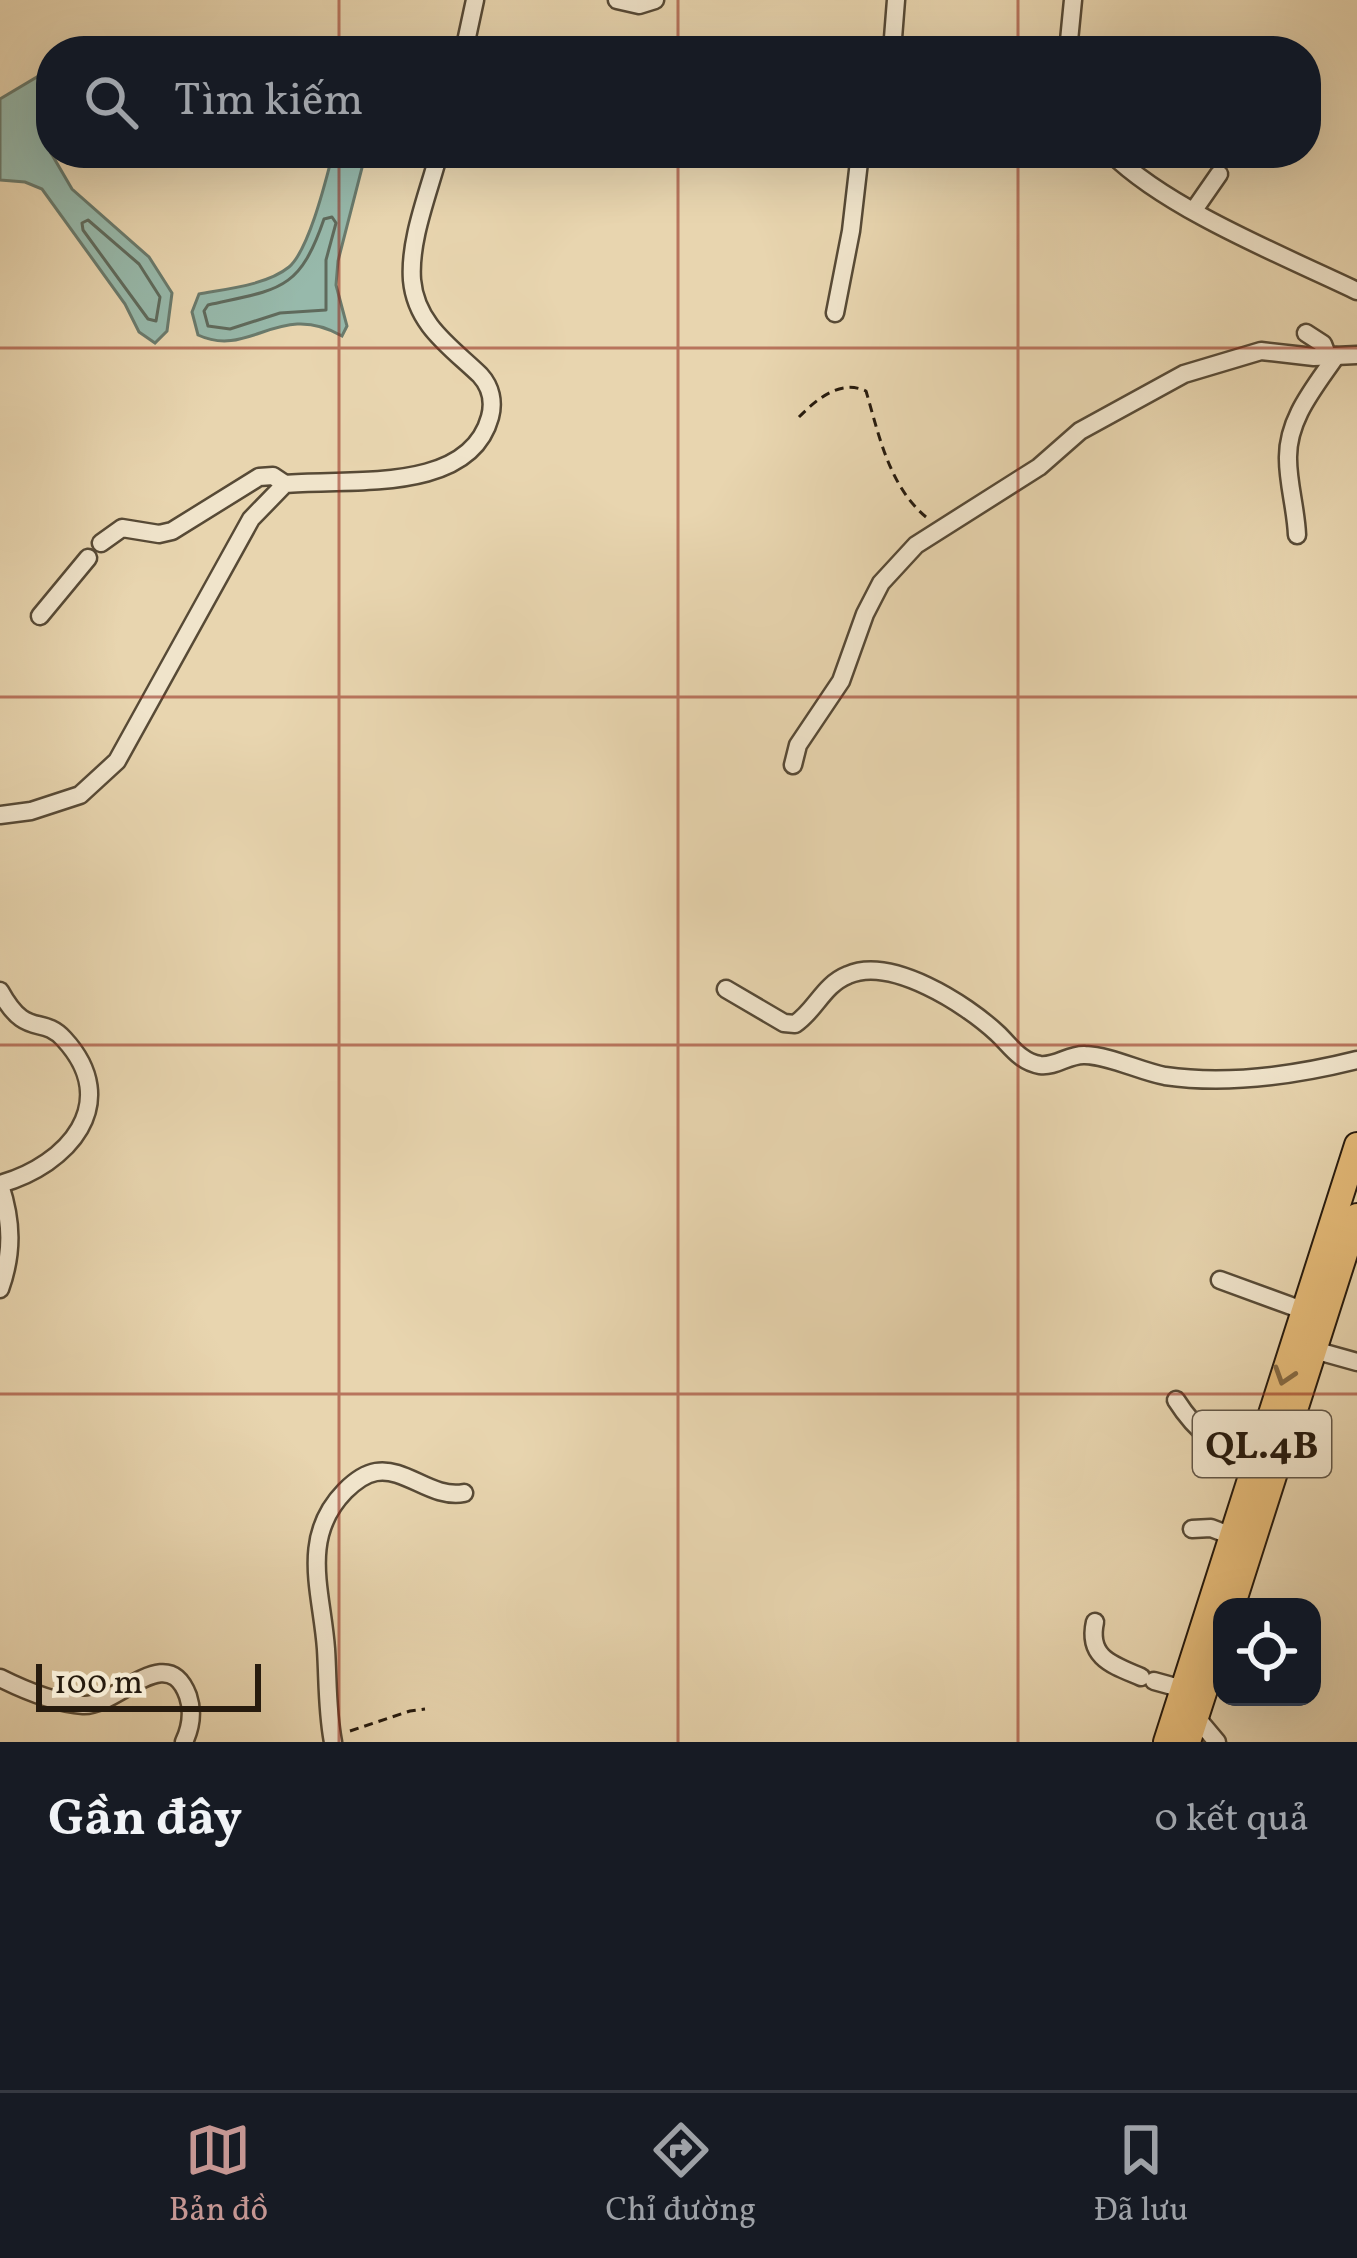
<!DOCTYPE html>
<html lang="vi">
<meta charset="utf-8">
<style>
:root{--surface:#171b24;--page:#242831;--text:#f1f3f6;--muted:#9ea1a6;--line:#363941;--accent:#c59692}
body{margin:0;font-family:Vollkorn,serif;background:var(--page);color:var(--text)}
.controls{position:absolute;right:36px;bottom:36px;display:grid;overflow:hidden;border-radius:24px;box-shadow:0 12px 48px #0002}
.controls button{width:108px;height:108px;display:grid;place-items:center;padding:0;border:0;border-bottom:3px solid var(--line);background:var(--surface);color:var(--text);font:60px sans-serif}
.scale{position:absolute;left:36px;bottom:30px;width:225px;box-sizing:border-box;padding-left:12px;border:6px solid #271b0e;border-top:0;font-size:33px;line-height:42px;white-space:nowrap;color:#271b0e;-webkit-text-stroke:9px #f0e4cb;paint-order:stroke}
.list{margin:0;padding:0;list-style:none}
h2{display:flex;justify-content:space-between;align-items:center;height:156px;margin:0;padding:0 48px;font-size:51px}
h2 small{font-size:39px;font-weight:400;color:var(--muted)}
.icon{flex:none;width:66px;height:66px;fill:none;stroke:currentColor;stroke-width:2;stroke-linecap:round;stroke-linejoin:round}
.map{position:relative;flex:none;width:1357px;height:1742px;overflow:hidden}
.search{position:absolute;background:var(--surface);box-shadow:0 12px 48px #0002;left:36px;right:36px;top:36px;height:132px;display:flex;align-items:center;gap:30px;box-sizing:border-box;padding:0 42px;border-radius:48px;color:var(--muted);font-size:45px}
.sheet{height:348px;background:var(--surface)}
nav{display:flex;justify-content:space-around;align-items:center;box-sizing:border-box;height:168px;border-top:3px solid var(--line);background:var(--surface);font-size:33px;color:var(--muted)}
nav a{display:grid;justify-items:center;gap:6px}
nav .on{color:var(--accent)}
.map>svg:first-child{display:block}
</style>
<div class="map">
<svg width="1357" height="1742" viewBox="0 0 1357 1742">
<rect width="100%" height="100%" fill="#e8d5af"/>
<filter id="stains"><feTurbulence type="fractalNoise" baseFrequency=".00167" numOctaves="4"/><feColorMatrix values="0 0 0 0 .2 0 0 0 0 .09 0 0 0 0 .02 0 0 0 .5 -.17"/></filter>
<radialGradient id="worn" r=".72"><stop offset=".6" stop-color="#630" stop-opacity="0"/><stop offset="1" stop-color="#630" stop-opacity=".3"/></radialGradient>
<g fill="#97b9ab" stroke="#6a7a6c" stroke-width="3">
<path d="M42,74L51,78V153L72,189L149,257L172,293L167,331L155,343L139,332L125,304L42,189L25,182L0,180V99Z"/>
<path d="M333,153L365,156L338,261L336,285L347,326L342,336C279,300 250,359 198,335L192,312L199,294C226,289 267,285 289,267C309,250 326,180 333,153Z"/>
</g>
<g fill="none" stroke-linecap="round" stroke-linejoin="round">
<g stroke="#5f6a5c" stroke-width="3">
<path d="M332,217L336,223L326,260V310L280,313L230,329L208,326L204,311L208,305C279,289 299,292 324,219Z"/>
<path d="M88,220L139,264L160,297L156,321L148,319L83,230L82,223Z"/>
</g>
<defs>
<g id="minor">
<path d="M617,0L639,5L655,0"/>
<path d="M464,51L475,0"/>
<path d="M892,51L896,0"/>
<path d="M1068,51L1073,0"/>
<path d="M1111,153C1167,209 1284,256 1357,291"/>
<path d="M1194,210L1219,174"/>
<path d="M835,313L851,231L860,153"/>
<path d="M1306,333L1323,344L1328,357"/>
<path d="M1297,535C1296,509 1288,484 1288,459C1287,419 1315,387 1336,356"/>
<path d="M101,543L122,528L159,534L172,531L259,477L273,476L285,484"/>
<path d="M40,616L88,558"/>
<path d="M793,765L798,745L841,681L865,614L881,583L916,545L1039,467L1080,431L1184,374L1261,351L1314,357L1357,355"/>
<path d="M0,815L31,811L80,795L117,761L251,519L285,484C348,478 469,495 490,417C494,402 491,387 480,375C451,347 416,325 412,280C409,239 429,192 439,153"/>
<path d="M726,989L784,1023L795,1024C816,1010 823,985 848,975C891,956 966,1004 997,1033C1010,1045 1020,1062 1040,1065C1056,1067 1069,1054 1085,1055C1111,1056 1139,1071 1165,1076C1227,1085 1297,1075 1357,1060"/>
<path d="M0,991C27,1040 41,1014 64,1039C123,1103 68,1165 0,1184"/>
<path d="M0,1185C12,1221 13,1253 0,1289"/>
<path d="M1220,1280L1305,1311"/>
<path d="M1314,1350L1357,1362"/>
<path d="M1176,1400C1197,1433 1219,1449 1256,1461"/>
<path d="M1192,1529L1211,1528L1232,1536"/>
<path d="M1095,1622C1087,1658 1113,1665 1141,1677"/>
<path d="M0,1678C24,1690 55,1703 83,1705C117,1707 167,1639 188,1696C193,1711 191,1727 184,1742"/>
<path d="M1154,1681L1183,1689"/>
<path d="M1196,1717L1217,1742"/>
<path d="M333,1742C327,1711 328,1681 326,1649C322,1592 299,1538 345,1491C353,1483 364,1474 376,1472C406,1467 431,1499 464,1493"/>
</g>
<g id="highway">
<path d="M1232,1607L1357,1216"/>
<path d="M1166,1742L1357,1145"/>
<path d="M1188,1742L1222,1637"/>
</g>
</defs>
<use href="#minor" stroke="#574a36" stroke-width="21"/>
<use href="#highway" stroke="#271b0e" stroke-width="28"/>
<g stroke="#271b0e" stroke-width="3" stroke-dasharray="9 6" stroke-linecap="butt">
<path d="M799,417C817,399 840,379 866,391C879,435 889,486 926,517"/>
<path d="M350,1731L410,1711L425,1709"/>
</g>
<use href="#minor" stroke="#f0e4cb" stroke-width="16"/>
<use href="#highway" stroke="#e4ba78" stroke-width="24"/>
</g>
<defs><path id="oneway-chevron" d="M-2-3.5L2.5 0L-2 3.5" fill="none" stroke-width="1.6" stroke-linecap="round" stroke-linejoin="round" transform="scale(3)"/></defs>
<use stroke="#866a43" href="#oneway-chevron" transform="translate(1284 1376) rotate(108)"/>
<path fill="none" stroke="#8f2418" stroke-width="3" stroke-opacity="0.55" d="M339,0V51M678,0V51M1018,0V51M339,153V1742M678,153V1742M1018,153V1742M0,348H1357M0,697H1357M0,1045H1357M0,1394H1357"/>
<g text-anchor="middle" stroke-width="12" stroke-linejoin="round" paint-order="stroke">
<rect fill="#f0e4cb" stroke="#635747" stroke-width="3" x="1193" y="1411" width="138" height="66" rx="9"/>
<g font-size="39" font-weight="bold" fill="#271b0e">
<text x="1262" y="1458">QL.4B</text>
</g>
</g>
<rect width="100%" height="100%" filter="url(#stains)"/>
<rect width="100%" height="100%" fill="url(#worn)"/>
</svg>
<div class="controls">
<button><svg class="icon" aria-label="locate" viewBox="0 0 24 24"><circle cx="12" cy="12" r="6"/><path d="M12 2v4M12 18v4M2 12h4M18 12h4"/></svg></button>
</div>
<div class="scale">100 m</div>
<div class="search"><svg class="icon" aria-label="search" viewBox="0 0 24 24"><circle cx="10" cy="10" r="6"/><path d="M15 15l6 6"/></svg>Tìm kiếm</div>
</div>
<section class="sheet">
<h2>Gần đây<small>0 kết quả</small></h2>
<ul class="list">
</ul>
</section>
<nav>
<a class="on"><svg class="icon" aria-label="map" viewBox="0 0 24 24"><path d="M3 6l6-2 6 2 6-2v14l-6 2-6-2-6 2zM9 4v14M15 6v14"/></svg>Bản đồ</a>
<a><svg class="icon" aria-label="directions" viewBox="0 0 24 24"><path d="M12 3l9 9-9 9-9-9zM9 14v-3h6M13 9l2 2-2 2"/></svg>Chỉ đường</a>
<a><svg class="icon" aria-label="saved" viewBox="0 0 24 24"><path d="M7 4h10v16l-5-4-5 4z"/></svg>Đã lưu</a>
</nav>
